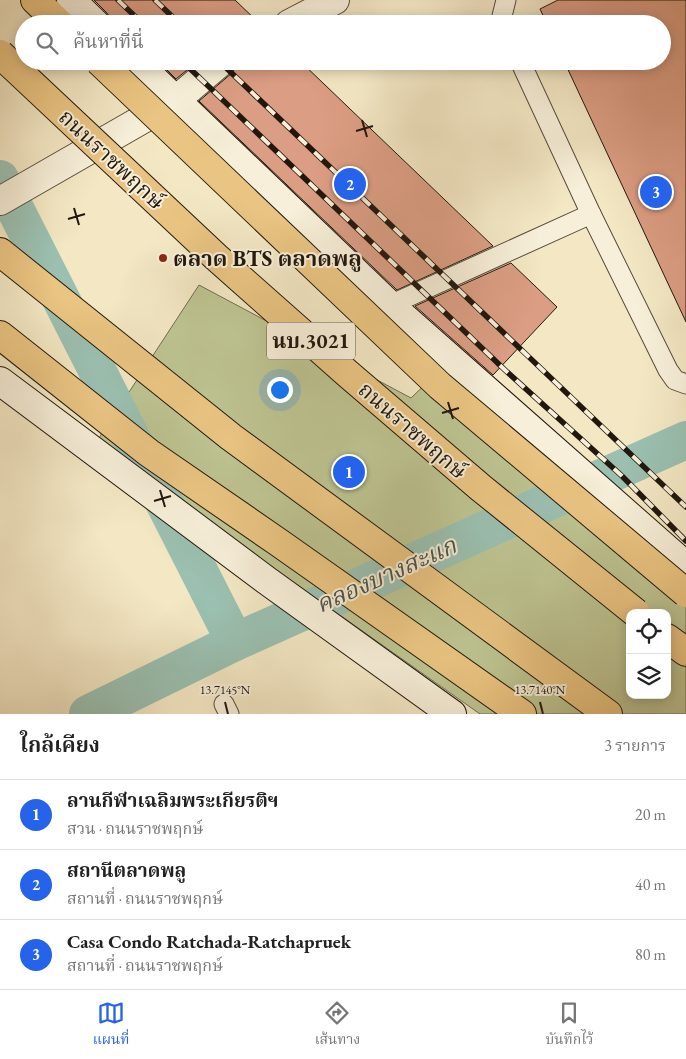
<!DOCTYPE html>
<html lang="th">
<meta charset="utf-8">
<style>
:root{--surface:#fff;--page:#f2f2f2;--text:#222;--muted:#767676;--line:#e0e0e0;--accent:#2563eb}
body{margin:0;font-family:"EB Garamond","Noto Serif Thai",serif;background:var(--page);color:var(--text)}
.controls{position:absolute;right:15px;bottom:15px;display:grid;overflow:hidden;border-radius:10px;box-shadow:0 2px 12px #0003}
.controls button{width:45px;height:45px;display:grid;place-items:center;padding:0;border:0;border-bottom:1px solid var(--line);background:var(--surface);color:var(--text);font:25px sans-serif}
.you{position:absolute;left:279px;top:389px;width:18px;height:18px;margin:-12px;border:4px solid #fff;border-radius:50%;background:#1a73e8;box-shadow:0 0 0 8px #1a73e833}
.badge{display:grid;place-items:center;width:32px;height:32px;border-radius:50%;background:var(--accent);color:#fff;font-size:16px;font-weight:700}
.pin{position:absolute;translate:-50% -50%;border:2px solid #fff;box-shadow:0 1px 5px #0006}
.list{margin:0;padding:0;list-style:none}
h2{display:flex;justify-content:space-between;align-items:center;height:65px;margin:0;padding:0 20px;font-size:21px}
h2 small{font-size:16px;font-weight:400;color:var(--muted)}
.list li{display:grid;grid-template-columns:32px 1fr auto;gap:15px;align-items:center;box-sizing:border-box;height:70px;padding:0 20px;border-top:1px solid var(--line)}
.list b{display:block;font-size:19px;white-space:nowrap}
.list p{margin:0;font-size:16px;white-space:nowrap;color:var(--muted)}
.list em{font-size:16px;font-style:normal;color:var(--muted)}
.icon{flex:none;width:28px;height:28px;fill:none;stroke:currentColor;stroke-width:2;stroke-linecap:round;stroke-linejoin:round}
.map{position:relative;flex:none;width:686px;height:714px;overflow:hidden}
.search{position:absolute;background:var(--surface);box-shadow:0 2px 12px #0003;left:15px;right:15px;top:15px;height:55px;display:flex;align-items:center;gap:12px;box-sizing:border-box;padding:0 18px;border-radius:28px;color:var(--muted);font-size:19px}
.sheet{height:275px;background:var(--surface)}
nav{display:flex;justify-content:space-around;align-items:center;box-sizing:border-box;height:70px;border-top:1px solid var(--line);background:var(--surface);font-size:14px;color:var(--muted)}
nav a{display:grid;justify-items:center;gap:2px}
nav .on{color:var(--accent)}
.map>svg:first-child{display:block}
</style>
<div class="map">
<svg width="686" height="714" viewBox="0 0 686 714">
<rect width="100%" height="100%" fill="#f3e7c4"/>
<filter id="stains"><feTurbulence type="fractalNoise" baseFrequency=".004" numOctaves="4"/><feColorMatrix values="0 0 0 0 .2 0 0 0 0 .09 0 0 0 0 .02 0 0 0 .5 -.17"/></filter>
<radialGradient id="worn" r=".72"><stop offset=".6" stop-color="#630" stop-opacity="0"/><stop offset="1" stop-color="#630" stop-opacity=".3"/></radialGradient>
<path fill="#bec492" stroke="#706e50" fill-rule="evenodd" d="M199,285L411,398L441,369L617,526L686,582V714H480L185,506L99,438ZM630,613H667V695H630Z"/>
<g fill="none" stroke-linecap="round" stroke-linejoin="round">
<g stroke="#9bc0b1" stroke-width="38">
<path d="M0,179L235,642"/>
<path d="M88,714L235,642L686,440"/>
</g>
</g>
<g fill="#db9d83" stroke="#21170e">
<path d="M94,0H235L260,24H111V19L107,13Z"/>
<path d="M558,0H686V322L564,61H662V24H547L540,9Z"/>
<path d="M158,61H198L176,79Z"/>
<path d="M237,61H300L493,246L397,290L199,101L232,73L236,67Z"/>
<path d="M511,263L557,307L493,375L415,306Z"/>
</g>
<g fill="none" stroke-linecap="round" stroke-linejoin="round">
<defs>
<g id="lane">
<path d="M503,24L502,16L506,0"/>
<path d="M520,61L591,214L668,370L675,380L686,384"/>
<path d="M390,305L591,214"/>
<path d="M224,704L229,714"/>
</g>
<g id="street">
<path d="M289,24L335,0"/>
<path d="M0,201L176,100L222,61"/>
</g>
<g id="secondary">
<path d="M71,0L96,24"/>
<path d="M135,61L390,305L686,566"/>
<path d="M0,381L266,580L452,714"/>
</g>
<g id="primary">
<path d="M35,0L60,24"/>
<path d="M0,252L231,437L608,714"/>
<path d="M0,335L149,453L278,542L522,714"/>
<path d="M667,638L686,652"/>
</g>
</defs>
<use href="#lane" stroke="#564b3c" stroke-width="21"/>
<use href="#street" stroke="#564b3c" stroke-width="30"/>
<use href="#secondary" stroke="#21170e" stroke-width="30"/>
<use href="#primary" stroke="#21170e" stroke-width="30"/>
<use href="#lane" stroke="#f7efd9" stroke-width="19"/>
<use href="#street" stroke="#f7efd9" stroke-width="28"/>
<use href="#secondary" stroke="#f7efd9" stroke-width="28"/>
<use href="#primary" stroke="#eac482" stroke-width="28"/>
<defs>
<g id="rail">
<path d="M118,0L143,24"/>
<path d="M155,0L180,24"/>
<path d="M182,61L506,371L622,476L686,541"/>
<path d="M219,61L686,507"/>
</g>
</defs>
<use href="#rail" stroke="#21170e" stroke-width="5.5"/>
<use href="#rail" stroke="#f7efd9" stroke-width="4" stroke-dasharray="11" stroke-linecap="butt"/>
<defs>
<g id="primary-bridge">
<path d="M0,54L216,257L348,374L481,488L636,613"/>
<path d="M99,61L440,386L686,593"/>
</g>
</defs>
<use href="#primary-bridge" stroke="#21170e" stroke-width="30" stroke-linecap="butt"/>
<use href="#primary-bridge" stroke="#eac482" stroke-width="28"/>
</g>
<path fill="none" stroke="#21170e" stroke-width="2" d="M362,120L367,137M356,131L373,126M74,208L79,225M68,219L85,214M448,402L453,419M442,413L459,408M160,490L165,507M154,501L171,496M225,702L228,714M540,702L543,714"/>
<circle fill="#8f2418" stroke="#f7efd9" stroke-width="2" cx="163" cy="258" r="5"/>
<g text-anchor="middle" stroke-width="4" stroke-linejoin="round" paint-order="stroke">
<rect fill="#f7efd9" stroke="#61584b" stroke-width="1" x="267" y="322.5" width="88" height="37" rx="4"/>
<g font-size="21" font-weight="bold" fill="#21170e">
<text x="311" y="348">นบ.3021</text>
</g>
<g font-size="22" fill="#21170e" stroke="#f7efd9">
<text transform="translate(112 159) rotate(43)" y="8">ถนนราชพฤกษ์</text>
<text transform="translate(413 430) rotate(41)" y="8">ถนนราชพฤกษ์</text>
</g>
<g font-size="22" font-weight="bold" fill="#21170e" stroke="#f7efd9" text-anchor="start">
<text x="173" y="266">ตลาด BTS ตลาดพลู</text>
</g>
<g font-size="24" font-style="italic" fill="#4c5247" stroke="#f7efd9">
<text transform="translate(386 575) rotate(-24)" y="8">คลองบางสะแก</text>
</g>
</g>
<g font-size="12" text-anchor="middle" fill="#21170e" stroke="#f7efd9" stroke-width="4" stroke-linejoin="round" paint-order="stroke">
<text x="225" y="694">13.7145°N</text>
<text x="540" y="694">13.7140°N</text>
</g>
<rect width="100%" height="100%" filter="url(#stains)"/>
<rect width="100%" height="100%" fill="url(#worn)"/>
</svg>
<div class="controls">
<button><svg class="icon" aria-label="locate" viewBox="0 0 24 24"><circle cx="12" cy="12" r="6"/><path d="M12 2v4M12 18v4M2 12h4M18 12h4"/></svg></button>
<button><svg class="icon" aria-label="layers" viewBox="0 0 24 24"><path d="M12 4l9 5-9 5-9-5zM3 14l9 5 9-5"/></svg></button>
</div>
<div class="you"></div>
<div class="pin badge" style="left:349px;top:472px">1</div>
<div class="pin badge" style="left:350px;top:184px">2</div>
<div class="pin badge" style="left:656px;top:192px">3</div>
<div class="search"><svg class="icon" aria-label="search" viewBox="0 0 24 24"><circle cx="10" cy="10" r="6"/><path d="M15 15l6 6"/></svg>ค้นหาที่นี่</div>
</div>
<section class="sheet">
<h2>ใกล้เคียง<small>3 รายการ</small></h2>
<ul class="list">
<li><span class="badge">1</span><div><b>ลานกีฬาเฉลิมพระเกียรติฯ</b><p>สวน · ถนนราชพฤกษ์</p></div><em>20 m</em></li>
<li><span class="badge">2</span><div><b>สถานีตลาดพลู</b><p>สถานที่ · ถนนราชพฤกษ์</p></div><em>40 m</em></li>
<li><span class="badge">3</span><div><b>Casa Condo Ratchada-Ratchapruek</b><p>สถานที่ · ถนนราชพฤกษ์</p></div><em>80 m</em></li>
</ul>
</section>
<nav>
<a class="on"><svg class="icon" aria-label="map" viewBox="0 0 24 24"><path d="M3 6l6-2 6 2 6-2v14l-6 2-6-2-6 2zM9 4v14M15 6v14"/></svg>แผนที่</a>
<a><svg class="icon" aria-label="directions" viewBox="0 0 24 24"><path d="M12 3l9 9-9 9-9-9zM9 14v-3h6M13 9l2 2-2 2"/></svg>เส้นทาง</a>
<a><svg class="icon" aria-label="saved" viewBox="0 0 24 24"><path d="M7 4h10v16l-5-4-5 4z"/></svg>บันทึกไว้</a>
</nav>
